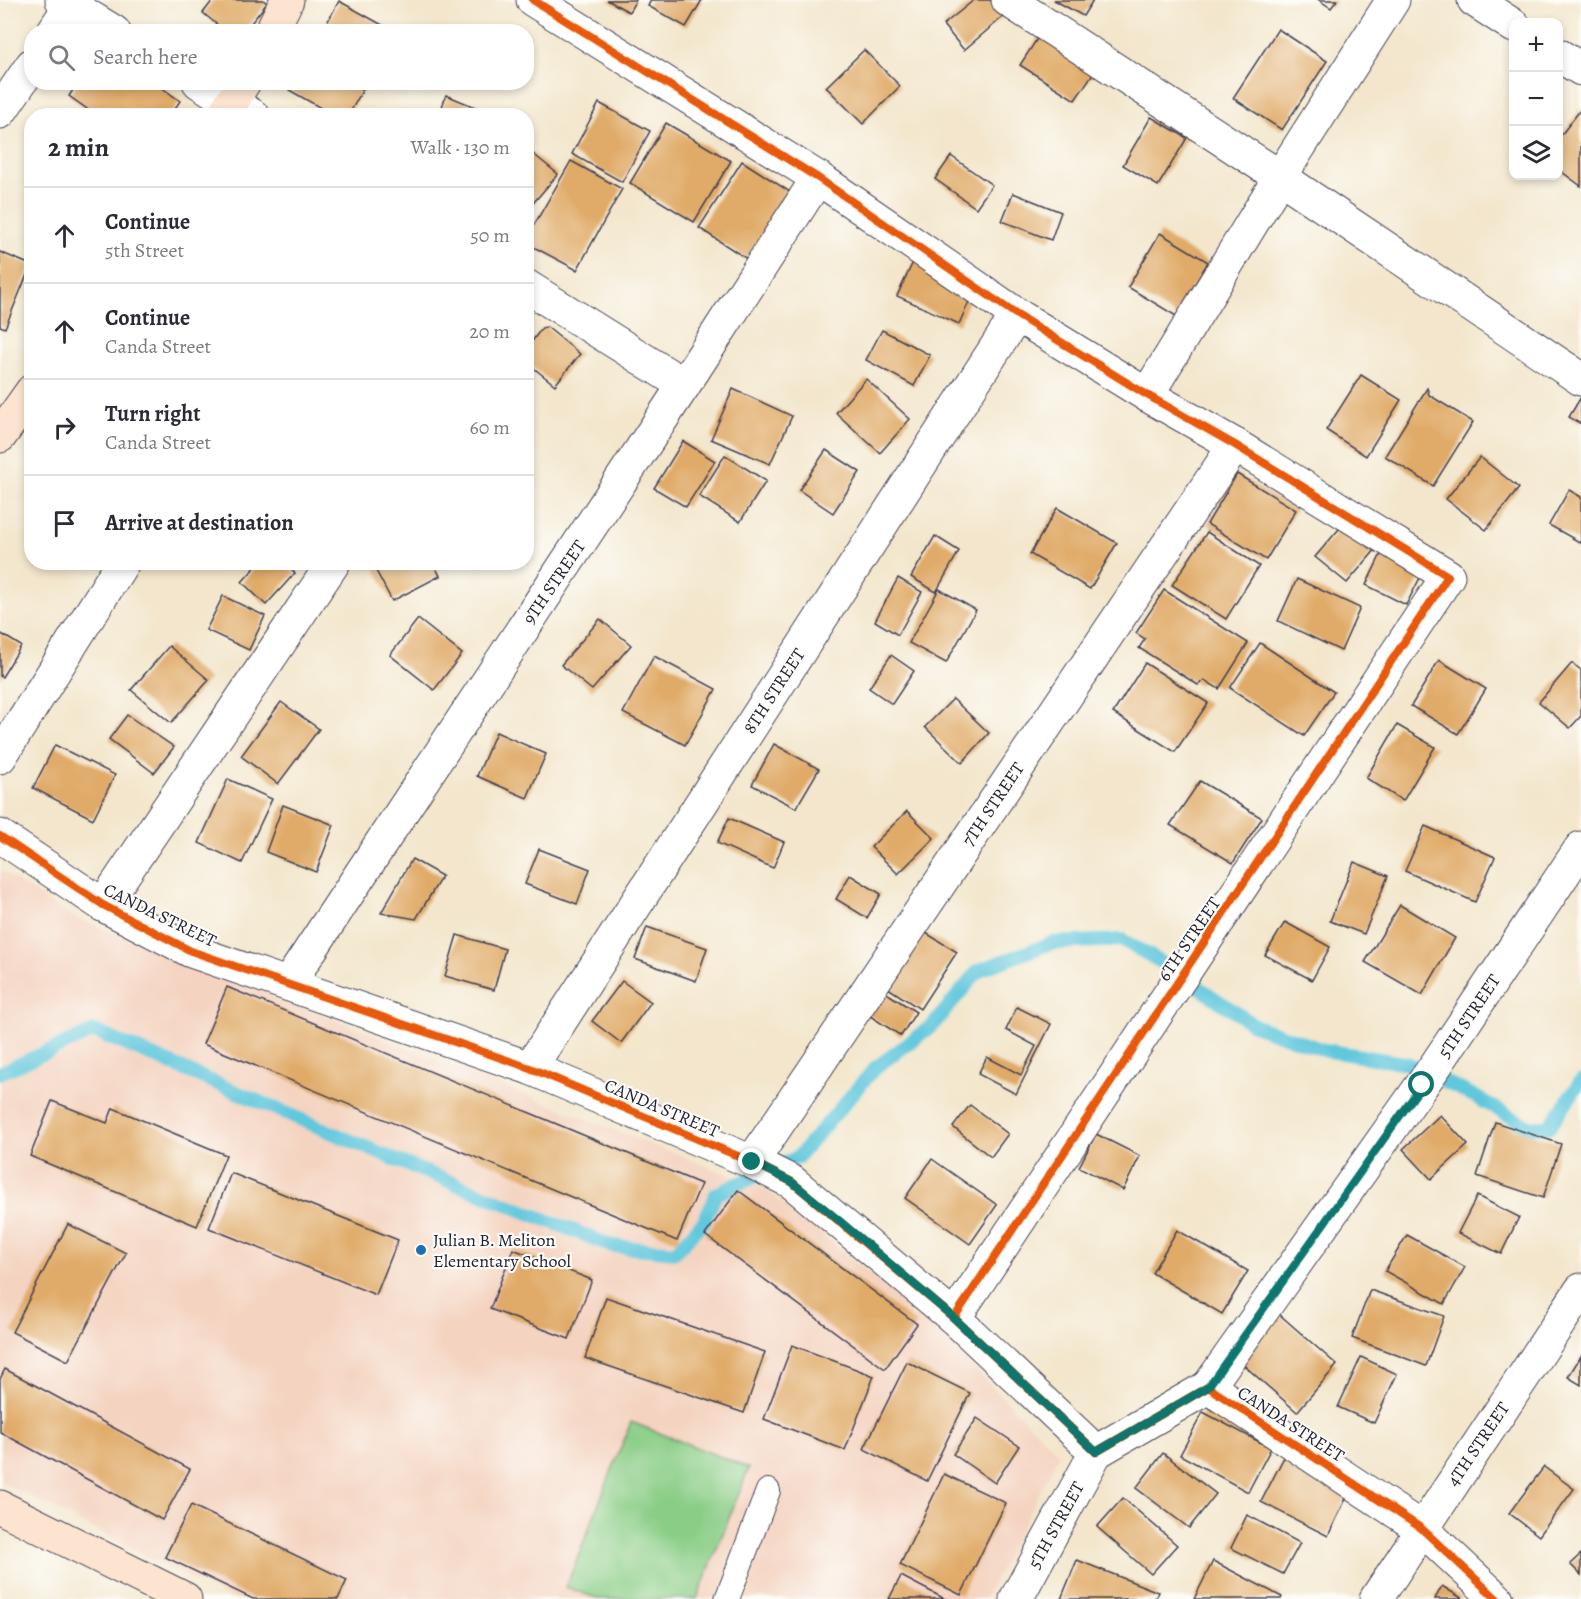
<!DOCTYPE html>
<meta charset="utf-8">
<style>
:root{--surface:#fff;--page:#f7f7f7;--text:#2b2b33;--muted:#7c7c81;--line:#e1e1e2}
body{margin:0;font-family:Alegreya,serif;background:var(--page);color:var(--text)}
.controls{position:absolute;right:18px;top:18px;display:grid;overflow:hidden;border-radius:12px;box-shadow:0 3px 9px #0003}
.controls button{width:54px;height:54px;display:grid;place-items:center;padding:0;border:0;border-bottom:2px solid var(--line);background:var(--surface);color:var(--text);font:30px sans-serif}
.stop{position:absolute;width:18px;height:18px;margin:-14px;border:4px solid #0f766e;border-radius:50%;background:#fff}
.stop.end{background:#0f766e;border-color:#fff;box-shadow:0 2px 6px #0008}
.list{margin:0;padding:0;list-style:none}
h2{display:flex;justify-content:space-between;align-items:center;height:78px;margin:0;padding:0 24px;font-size:26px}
h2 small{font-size:20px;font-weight:400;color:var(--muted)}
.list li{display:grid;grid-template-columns:39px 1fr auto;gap:18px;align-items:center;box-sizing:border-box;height:96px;padding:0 24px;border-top:2px solid var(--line)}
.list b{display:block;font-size:22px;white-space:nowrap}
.list p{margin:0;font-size:20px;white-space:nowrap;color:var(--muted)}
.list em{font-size:20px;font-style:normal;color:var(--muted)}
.icon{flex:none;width:33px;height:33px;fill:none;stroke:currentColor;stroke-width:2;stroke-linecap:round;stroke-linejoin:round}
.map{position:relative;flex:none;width:1581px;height:1599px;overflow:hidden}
.search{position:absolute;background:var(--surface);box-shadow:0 3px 9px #0003;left:24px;top:24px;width:510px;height:66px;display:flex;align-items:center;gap:15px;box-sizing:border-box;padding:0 21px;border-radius:24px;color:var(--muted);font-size:22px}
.panel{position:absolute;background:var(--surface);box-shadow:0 3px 9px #0003;left:24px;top:108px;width:510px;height:462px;border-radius:24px}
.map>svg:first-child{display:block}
</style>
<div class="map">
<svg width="1581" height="1599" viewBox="0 0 1581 1599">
<rect width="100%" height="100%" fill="#fdfcf7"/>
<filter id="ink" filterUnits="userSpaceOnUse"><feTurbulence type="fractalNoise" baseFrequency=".0167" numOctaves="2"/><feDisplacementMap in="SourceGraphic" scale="12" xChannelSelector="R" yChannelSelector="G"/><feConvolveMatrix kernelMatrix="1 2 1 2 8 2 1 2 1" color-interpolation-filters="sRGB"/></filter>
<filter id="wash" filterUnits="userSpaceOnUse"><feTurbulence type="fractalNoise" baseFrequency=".008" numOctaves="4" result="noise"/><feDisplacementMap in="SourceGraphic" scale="24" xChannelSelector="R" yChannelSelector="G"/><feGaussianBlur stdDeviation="1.35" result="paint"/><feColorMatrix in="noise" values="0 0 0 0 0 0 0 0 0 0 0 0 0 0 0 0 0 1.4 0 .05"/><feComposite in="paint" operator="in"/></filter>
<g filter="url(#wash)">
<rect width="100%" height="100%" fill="#f3e6cc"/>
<path fill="#f4d3c0" d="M0,870L69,915L767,1190L917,1311L1059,1454L985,1599H231L0,1481Z"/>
<path fill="#89cd86" stroke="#567860" stroke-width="1.5" d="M631,1422L749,1468L697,1599H598L566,1587Z"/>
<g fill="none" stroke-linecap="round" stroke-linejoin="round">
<path stroke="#60c7dd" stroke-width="14" d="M0,1073L94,1031L398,1161L612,1246L675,1252L704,1221L716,1194L798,1157L875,1068L933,1025L979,970L1052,943L1122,940L1161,962L1256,1026L1324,1050L1409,1064L1472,1095L1529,1127H1549L1581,1081"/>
</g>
<g id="blocks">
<g fill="#e0aa67">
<path d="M213,0H263L267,3L244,32H226L203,13Z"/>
<path d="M607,0H636L629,12Z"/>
<path d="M651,0H702L686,27L648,6Z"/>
<path d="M974,0H990L1004,16L964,50L943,25Z"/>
<path d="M1054,0H1093L1083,16Z"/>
<path d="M1319,0H1337L1331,8Z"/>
<path d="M339,1L395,32H322Z"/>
<path d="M1046,25L1101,62L1075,100L1020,65Z"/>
<path d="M1278,29L1327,61L1282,130L1233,98Z"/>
<path d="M864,50L900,86L863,124L826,87Z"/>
<path d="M78,82H154L180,101L170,116H97L69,96Z"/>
<path d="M293,82H367L348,116H335L289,90Z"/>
<path d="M446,95L487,112L485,116H439Z"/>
<path d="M599,103L650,131L622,182L572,154Z"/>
<path d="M1581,109V186L1558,169V139Z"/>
<path d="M1151,117L1187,138L1158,186L1123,165Z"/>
<path d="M666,123L731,161L694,222L630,183Z"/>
<path d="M532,153L558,174L529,208L526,205V159Z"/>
<path d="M951,156L992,185L976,208L935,179Z"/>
<path d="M571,161L622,189L577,270L526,243V239Z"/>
<path d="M742,161L790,192L747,259L699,228Z"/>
<path d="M1013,193L1061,212L1051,240L1002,221Z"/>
<path d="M1160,233L1208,262L1176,316L1128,287Z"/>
<path d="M0,252L31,265L5,328L0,326Z"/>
<path d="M914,260L975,288L959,324L897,296Z"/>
<path d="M547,327L580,354L555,385L526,362V349L542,328Z"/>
<path d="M882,330L930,355L914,386L866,360Z"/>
<path d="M1361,375L1401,400L1366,456L1326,430Z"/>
<path d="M866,379L910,419L880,453L836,413Z"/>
<path d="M1427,388L1429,395L1473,422L1433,486L1385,456Z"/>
<path d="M733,389L792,416L770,464L711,439Z"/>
<path d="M1581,397V424L1569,417Z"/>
<path d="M683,441L715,461L686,507L654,488Z"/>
<path d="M826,450L860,472L833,513L799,490Z"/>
<path d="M725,455L766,481L740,522L699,496Z"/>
<path d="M1480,457L1519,488L1486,530L1446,499Z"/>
<path d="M1237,474L1296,510L1266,560L1207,524Z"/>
<path d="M1569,490L1581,497V543L1549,525Z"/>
<path d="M1057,508L1117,543L1090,589L1030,554Z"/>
<path d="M1345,522L1377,548L1347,583L1315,557Z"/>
<path d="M1207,532L1259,566L1226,619L1172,585Z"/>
<path d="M935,536L959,551L936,592L911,577Z"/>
<path d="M1385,546L1426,566L1406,605L1366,585Z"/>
<path d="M260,562H283L295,573L266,605L242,582Z"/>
<path d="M377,562H433L440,576L392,601L373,565Z"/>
<path d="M898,578L922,592L898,635L875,621Z"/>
<path d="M1297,579L1360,608L1341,651L1278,621Z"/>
<path d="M939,589L976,610L946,663L909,643Z"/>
<path d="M1164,590L1248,643L1219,689L1204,680L1198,685L1139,648L1145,639L1136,633Z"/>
<path d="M223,596L265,616L249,650L206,630Z"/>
<path d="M418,619L462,654L434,690L390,655Z"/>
<path d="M600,619L631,645L592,690L561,665Z"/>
<path d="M0,633L21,646L2,677L0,676Z"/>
<path d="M1260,643L1334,692L1304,736L1230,688Z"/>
<path d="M169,646L209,680L171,723L131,690Z"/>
<path d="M891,655L914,671L892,704L869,688Z"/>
<path d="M654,656L716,689L685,745L623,713Z"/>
<path d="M1439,660L1486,689L1458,734L1411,706Z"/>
<path d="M1145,663L1208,703L1175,752L1113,713Z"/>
<path d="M1572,663L1581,670V716L1570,728L1539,702Z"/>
<path d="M953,699L989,733L962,763L925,727Z"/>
<path d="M281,702L319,729L278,784L241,756Z"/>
<path d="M127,715L174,747L154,773L109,739Z"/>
<path d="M1397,725L1435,747L1403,801L1366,778Z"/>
<path d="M496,732L546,754L527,798L477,776Z"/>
<path d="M774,744L819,769L796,808L752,785Z"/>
<path d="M55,745L115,775L93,819L33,788Z"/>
<path d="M228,779L272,799L242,863L199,843Z"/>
<path d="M1200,781L1262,818L1233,863L1170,825Z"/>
<path d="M283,805L334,825L316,872L266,852Z"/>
<path d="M907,811L934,838L898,874L871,847Z"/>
<path d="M729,818L784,842L773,868L717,843Z"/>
<path d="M1425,826L1495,857L1475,902L1405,871Z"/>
<path d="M539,849L590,869L577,904L525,884Z"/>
<path d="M412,859L442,876L416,919L381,913Z"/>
<path d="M1354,862L1388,876L1364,934L1330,921Z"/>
<path d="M850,875L881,894L867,918L836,899Z"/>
<path d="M1400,905L1455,938L1422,995L1365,962Z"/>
<path d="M1285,922L1330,947L1312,980L1265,955Z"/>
<path d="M647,927L707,948L696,981L635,959Z"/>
<path d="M921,930L957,952L920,1009L885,986Z"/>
<path d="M457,935L505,949L494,990L445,976Z"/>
<path d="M622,981L651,1002L621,1043L592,1021Z"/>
<path d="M227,987L701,1184L677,1241L203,1044Z"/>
<path d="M882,990L916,1012L901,1036L867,1014Z"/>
<path d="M1017,1007L1051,1024L1016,1094L978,1074L987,1057L1021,1075L1036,1046L1006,1030Z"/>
<path d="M52,1101L107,1123L113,1108L226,1155L197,1226L30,1156Z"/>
<path d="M970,1105L1008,1134L991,1157L953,1127Z"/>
<path d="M1440,1115L1468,1145L1431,1179L1403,1149Z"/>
<path d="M1495,1122L1561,1144L1543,1198L1477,1176Z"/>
<path d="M1096,1134L1140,1156L1123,1190L1079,1167Z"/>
<path d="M932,1159L997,1205L970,1244L905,1198Z"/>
<path d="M231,1173L398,1240L376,1295L209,1228Z"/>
<path d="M738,1190L917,1324L885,1369L705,1235Z"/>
<path d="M1477,1196L1519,1217L1501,1254L1458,1233Z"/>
<path d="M68,1224L126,1253L68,1361L12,1332Z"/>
<path d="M1177,1230L1248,1271L1222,1314L1152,1273Z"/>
<path d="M1407,1235L1465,1267L1444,1304L1385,1271Z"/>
<path d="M513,1249L592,1280L569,1339L490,1309Z"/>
<path d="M1370,1290L1444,1316L1426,1366L1352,1338Z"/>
<path d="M606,1297L765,1352L744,1413L585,1358Z"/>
<path d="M1279,1314L1337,1365L1297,1412L1239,1361Z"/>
<path d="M792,1345L874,1376L845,1450L764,1419Z"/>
<path d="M1581,1356V1385L1568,1377Z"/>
<path d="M1361,1357L1397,1374L1374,1423L1338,1407Z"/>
<path d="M907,1362L970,1393L927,1481L864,1449Z"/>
<path d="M5,1369L190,1469L162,1520L0,1432V1379Z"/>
<path d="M1203,1412L1271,1448L1248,1492L1180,1455Z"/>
<path d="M977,1418L1019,1446L995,1483L953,1454Z"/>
<path d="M1163,1453L1216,1494L1189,1528L1136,1488Z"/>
<path d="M1284,1457L1350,1490L1328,1536L1261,1502Z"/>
<path d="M1544,1467L1574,1489L1539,1536L1509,1513Z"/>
<path d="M944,1474L1006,1503L961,1595L900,1565Z"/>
<path d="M1123,1498L1177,1545L1151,1574L1097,1527Z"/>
<path d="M191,1505L347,1580L338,1599H253L165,1557Z"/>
<path d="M1247,1515L1300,1543L1283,1574L1231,1548Z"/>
<path d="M1581,1554V1575L1570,1564Z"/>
<path d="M1077,1560L1158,1592L1155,1599H1061Z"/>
<path d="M1213,1561L1282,1597L1281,1599H1194Z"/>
<path d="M901,1576L945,1599H889Z"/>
<path d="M1442,1586L1463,1599H1435Z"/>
</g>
</g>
</g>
<g filter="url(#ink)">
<use href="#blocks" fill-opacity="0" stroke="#413f51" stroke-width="1.5"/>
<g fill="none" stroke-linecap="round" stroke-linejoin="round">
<defs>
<path id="lane" d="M727,1599L768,1491"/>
<g id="street">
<path d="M62,0L114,32"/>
<path d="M533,0L818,178L1017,315L1147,395L1235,445L1448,576L954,1318"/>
<path d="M1008,0L1280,177L1581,379"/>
<path d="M1474,0L1514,26"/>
<path d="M53,32L70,6"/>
<path d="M1558,55L1581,69"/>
<path d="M199,82L253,116"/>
<path d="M0,112L32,65"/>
<path d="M526,286L684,385"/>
<path d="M1147,395L1280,177L1393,0"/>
<path d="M0,757L123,562"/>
<path d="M0,836L103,905L191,951L530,1068L752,1162L792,1182L954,1318L1096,1452L1208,1387L1421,1528L1497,1599"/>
<path d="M103,905L334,562"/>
<path d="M288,984L684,385L818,178"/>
<path d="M530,1068L1017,315"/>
<path d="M752,1162L1235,445"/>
<path d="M1208,1387L1436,1065L1581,848"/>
<path d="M1016,1599L1096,1452"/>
<path d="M1376,1599L1581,1290"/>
</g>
<g id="secondary">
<path d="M271,32L287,0"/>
<path d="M223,116L244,82"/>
<path d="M0,436L32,391"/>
<path d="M0,1507L185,1599"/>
</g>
</defs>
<use href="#lane" stroke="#413f51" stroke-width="26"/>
<use href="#street" stroke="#413f51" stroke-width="35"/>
<use href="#secondary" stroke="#413f51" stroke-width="35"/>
<use href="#lane" stroke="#fff" stroke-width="24"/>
<use href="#street" stroke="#fff" stroke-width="33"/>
<use href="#secondary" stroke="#fde4d1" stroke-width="33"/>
<defs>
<g id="cycleway">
<path d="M533,0L818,178L1017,315L1147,395L1235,445L1448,576L954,1318"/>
<path d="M0,836L103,905L191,951L530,1068L752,1162L792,1182L954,1318L1096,1452L1208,1387L1421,1528L1497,1599"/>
</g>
</defs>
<use href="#cycleway" stroke="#fdfcf7" stroke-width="11"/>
<use href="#cycleway" stroke="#e8590c" stroke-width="8"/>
</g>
</g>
<g fill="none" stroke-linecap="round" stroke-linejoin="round" filter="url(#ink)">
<path stroke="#0f766e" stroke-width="8" d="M752,1162L792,1182L841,1222L954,1318L1096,1452L1208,1387L1422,1085"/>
</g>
<circle fill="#1f6fb2" stroke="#fdfcf7" stroke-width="2" cx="421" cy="1250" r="6"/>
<g text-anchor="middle" stroke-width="4.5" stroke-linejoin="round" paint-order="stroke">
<g font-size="18" fill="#22223b" stroke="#fdfcf7">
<text transform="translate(554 582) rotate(-56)" y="6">9TH STREET</text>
<text transform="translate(774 691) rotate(-57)" y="6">8TH STREET</text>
<text transform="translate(993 804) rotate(-56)" y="6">7TH STREET</text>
<text transform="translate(160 915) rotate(26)" y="6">CANDA STREET</text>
<text transform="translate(1189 939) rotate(-56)" y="6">6TH STREET</text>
<text transform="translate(1469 1016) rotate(-56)" y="6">5TH STREET</text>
<text transform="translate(662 1108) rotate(23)" y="6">CANDA STREET</text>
<text transform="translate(1291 1424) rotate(33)" y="6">CANDA STREET</text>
<text transform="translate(1478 1444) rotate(-56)" y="6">4TH STREET</text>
<text transform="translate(1056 1525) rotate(-61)" y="6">5TH STREET</text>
</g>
<g font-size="18" fill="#22223b" stroke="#fdfcf7" text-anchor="start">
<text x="433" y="1246">Julian B. Meliton<tspan x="433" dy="21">Elementary School</tspan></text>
</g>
</g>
</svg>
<div class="controls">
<button>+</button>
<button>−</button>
<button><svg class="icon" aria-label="layers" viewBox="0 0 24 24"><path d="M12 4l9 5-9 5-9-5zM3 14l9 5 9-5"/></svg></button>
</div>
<div class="stop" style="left:1422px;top:1085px"></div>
<div class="stop end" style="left:752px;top:1162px"></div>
<div class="search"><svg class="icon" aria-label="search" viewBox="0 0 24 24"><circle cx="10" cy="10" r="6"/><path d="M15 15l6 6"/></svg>Search here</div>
<section class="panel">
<h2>2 min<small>Walk · 130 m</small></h2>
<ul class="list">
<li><svg class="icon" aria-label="ahead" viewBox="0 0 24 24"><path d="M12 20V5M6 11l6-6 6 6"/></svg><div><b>Continue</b><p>5th Street</p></div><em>50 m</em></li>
<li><svg class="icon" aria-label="ahead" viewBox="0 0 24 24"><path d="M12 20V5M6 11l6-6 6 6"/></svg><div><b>Continue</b><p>Canda Street</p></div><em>20 m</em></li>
<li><svg class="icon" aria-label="right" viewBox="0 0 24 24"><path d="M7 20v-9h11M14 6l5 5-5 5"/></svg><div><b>Turn right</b><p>Canda Street</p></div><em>60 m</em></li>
<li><svg class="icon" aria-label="arrive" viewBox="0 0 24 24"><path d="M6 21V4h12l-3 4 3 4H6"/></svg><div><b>Arrive at destination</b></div></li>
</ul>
</section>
</div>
